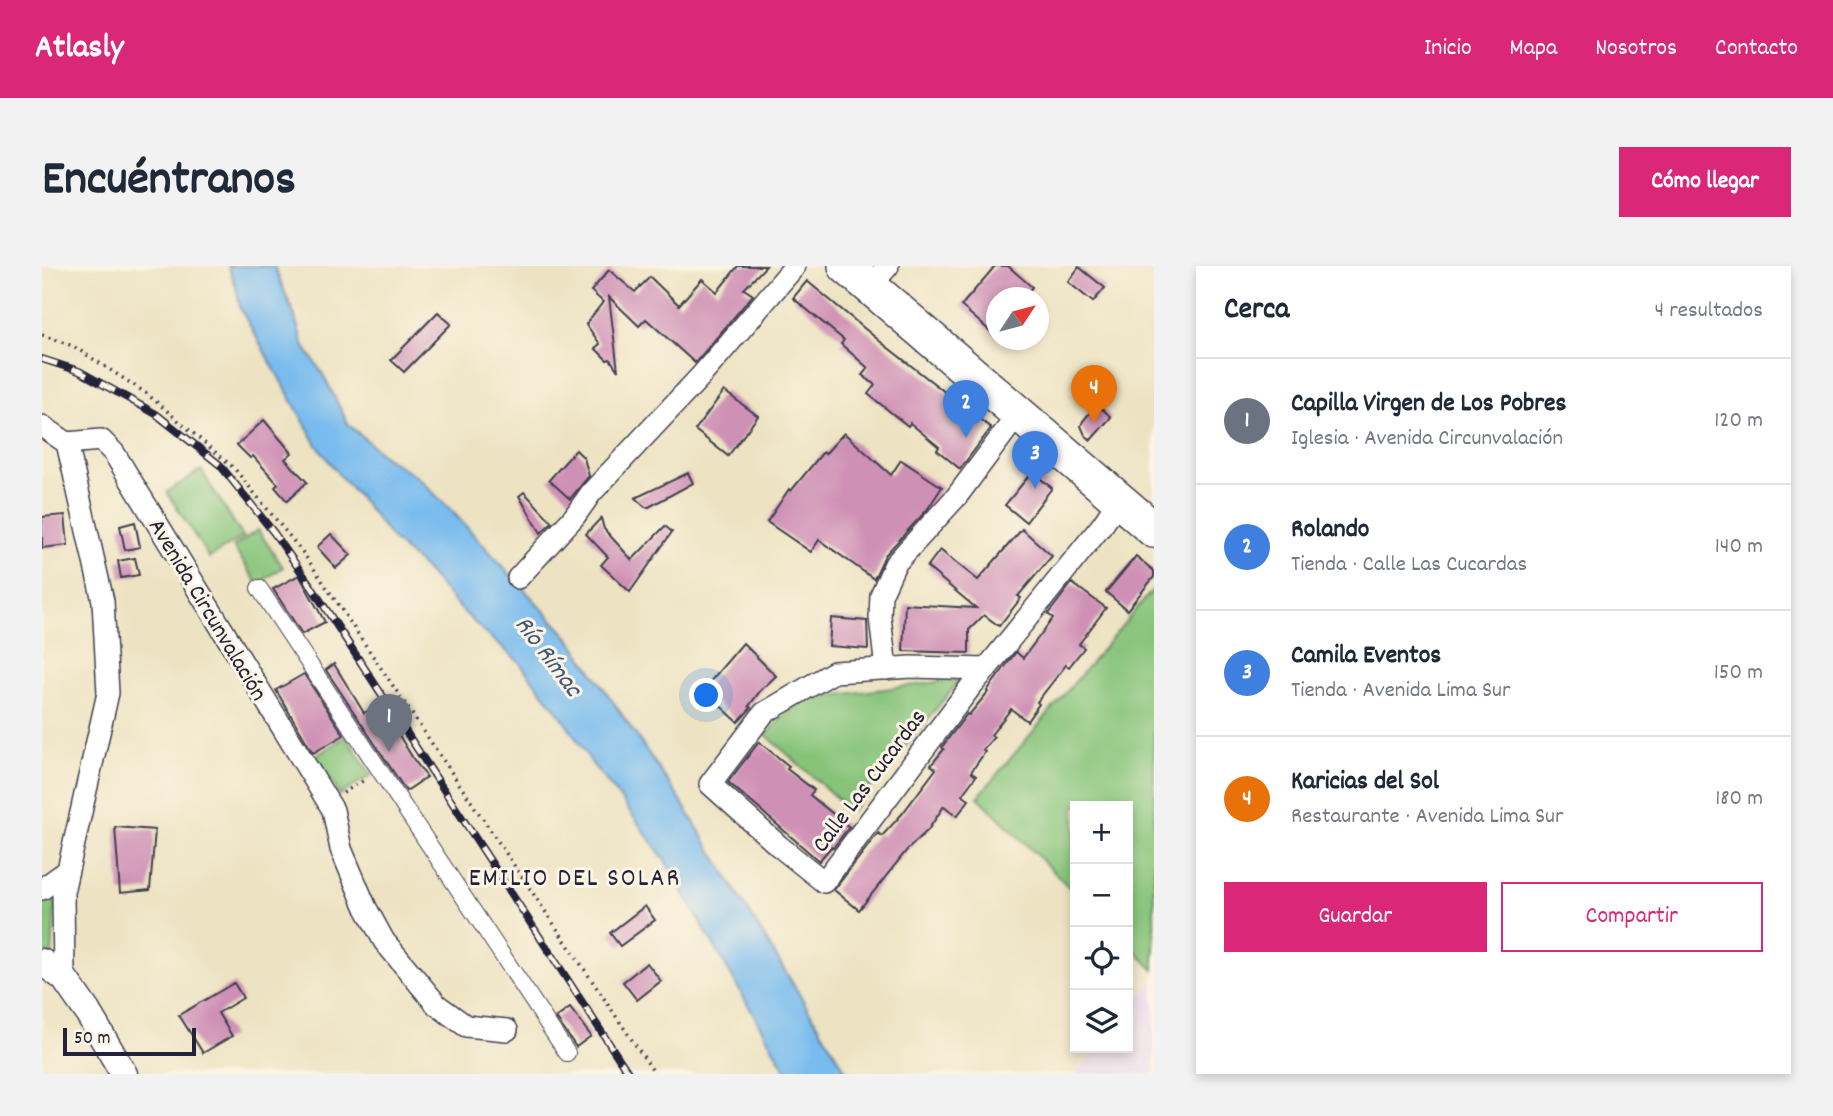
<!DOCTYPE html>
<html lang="es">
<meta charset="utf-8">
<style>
:root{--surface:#fff;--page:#f2f2f3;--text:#1f2937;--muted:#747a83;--line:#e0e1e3;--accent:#db2777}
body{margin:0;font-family:Dekko,sans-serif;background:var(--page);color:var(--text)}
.controls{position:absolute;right:21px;bottom:21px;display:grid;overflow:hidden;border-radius:0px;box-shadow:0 4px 10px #0003}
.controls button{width:63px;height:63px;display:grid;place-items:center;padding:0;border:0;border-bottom:2px solid var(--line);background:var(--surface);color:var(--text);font:35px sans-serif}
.compass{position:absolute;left:944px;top:21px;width:63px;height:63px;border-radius:50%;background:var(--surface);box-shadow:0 4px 10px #0003;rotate:54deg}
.scale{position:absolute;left:21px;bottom:18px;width:133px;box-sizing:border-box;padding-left:7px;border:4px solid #22223b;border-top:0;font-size:19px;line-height:24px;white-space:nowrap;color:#22223b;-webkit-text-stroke:5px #fcf5e5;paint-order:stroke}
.you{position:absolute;left:665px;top:430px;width:24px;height:24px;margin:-18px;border:5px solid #fff;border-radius:50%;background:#1a73e8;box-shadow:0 0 0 10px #1a73e833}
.badge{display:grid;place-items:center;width:46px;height:46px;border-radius:50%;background:var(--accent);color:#fff;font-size:23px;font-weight:700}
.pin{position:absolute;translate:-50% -58px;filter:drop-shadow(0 2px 4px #0008)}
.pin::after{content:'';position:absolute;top:37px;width:24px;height:21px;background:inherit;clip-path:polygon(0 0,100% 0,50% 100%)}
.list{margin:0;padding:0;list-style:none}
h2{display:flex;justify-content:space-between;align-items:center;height:91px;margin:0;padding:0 28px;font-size:30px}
h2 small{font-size:23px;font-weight:400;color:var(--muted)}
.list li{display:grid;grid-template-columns:46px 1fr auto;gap:21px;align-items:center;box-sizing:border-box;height:126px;padding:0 28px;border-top:2px solid var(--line)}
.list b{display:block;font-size:26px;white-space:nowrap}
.list p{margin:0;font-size:23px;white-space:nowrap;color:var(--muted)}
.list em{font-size:23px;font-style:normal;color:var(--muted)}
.actions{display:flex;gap:14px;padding:21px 28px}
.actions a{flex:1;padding:16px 0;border:2px solid var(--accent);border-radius:0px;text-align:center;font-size:24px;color:var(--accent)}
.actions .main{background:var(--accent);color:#fff}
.icon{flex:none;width:38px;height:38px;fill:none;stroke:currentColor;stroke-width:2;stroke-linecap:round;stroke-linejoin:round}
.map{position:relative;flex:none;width:1112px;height:808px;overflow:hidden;border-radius:0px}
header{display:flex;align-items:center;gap:42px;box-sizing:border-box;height:98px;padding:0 35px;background:var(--accent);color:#fff}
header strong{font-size:33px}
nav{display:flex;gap:38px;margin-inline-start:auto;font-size:24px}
.intro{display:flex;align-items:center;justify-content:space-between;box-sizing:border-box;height:168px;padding:0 42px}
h1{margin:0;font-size:49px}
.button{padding:18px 32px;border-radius:0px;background:var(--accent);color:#fff;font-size:24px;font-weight:700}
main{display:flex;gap:42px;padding:0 42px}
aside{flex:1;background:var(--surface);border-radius:0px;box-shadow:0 4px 10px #0003}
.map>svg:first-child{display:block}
</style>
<header>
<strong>Atlasly</strong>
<nav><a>Inicio</a><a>Mapa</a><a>Nosotros</a><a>Contacto</a></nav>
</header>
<div class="intro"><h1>Encuéntranos</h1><a class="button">Cómo llegar</a></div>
<main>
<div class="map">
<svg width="1112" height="808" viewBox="0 0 1112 808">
<rect width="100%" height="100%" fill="#fcf5e5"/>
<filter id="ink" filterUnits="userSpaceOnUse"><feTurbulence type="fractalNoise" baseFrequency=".0143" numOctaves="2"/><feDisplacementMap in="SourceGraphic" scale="14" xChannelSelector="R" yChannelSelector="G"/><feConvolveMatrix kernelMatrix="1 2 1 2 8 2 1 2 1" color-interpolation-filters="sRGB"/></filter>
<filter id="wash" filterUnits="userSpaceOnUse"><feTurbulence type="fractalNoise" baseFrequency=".00686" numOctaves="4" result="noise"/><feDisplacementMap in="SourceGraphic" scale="28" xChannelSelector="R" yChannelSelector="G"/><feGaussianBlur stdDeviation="1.57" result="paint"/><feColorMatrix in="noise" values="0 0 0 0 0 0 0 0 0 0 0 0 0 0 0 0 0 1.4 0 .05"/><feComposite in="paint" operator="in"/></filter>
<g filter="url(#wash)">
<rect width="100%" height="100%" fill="#ede3c2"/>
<path fill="#e5d3f1" d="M1112,715V808H1034L1056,782H1086V746Z"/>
<g fill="#87c47a" stroke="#54735a" stroke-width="2">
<path d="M159,204L201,271L167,292L125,226Z"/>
<path d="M216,264L241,301L216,318L191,281Z"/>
<path d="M1112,322V704L1086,678V540H1033V627L936,531Z"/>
<path d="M919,413L809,545L724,469L748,444L765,433Z"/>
<path d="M304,470L329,509L298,529L274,490Z"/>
<path d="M14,626L10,690L0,684V636Z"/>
</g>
<path fill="#78bbee" stroke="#4d6e94" stroke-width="2" d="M186,0H232L252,48L261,78L282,110L306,158L343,191L374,210L408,243L528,373L639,535L806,808H746L622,593L578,532L551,499L523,455L477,396L442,366L412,336L382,302L351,274L323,238L298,210L275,179L198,42L194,20Z"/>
<g id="blocks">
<g fill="#cf90b5">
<path d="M696,0H724L702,23L711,29L653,97L604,53L597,60L567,31L576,105L568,93L565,94L553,82L558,78L544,58L561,36L549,25L567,4L593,26L608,11L637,39L660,13L675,26Z"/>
<path d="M953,0H966L990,21L981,32H955V71L919,40Z"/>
<path d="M1037,1L1063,22L1051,36L1026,16Z"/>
<path d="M765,15L840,77L949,162L918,203L895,184L897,181L868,157L866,160L826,128L833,119L820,109L826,102L799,78L802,74L751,32Z"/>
<path d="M396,46L409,58L362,106L349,94Z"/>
<path d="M682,125L716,150L686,190L653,164Z"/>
<path d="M1055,138L1069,151L1049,174L1043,169L1039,160L1041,155Z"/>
<path d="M222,154L250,187L243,193L265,216L245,235L233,221L236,218L211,190L208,192L195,179Z"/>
<path d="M802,167L849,209L859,194L900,221L885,244L843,289L832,313L777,274L769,286L725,256L747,223L749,225L781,186L783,188Z"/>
<path d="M534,184L542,192L547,210L528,233L507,214Z"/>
<path d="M990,206L1010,222L984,256L963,239Z"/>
<path d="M646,207L651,217L607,241H603L593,232Z"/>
<path d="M482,226L510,256L499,267L477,230Z"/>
<path d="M23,249L26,279L0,282V251Z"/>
<path d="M559,252L562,263L590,294L623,260L630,266L588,326L559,299L566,291L544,268Z"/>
<path d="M93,256L98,281L83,284L78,260Z"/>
<path d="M980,263L1010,290L976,330L979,332L957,360L942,349L927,364V387L861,385L863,338L934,342L885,301L898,284L936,314Z"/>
<path d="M289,268L309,289L294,302L275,281Z"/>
<path d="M1094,290L1112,305V311L1085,344L1064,326Z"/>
<path d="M93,292L97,309L79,312L76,295Z"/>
<path d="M257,309L283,356L260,368L231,323Z"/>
<path d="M1030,317L1064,342L1037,378L1042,382L1027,401L1024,399L995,436L997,438L985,455L969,443L949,469L952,471L941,484L943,486L929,506L934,510L920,529L927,534L915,550L902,540L886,564L865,584L817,644L792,624L836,567L840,570L860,548L894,503L889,499L902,483L900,481L925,448L927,449L946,426L945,425L974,386L981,392L1011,352L1006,348Z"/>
<path d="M789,352L825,355L826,383L787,380Z"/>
<path d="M701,377L734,410L719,424L707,440L709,442L696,456L661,424Z"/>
<path d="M292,398L322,447L338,438L372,494L385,511L364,525L284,404Z"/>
<path d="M262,408L302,469L271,487L234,424Z"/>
<path d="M717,476L747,500L745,503L772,524L768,529L807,561L791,582L789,581L777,595L686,516Z"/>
<path d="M73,561L113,564L108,624L78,627Z"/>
<path d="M603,640L613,654L578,680L568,667Z"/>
<path d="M605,697L619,715L595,734L581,716Z"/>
<path d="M192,717L201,732L176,747L190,770L161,787L137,749Z"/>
<path d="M528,742L549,770L534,781L514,752Z"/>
</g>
</g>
</g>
<g filter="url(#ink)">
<use href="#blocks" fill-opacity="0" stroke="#403f4f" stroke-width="2"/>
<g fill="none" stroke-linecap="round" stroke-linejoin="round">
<defs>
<path id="pedestrian" d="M217,322L525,787"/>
<g id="minor">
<path d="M828,21L846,0"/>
<path d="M0,160L25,177L61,335L66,427L21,626L22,712"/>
<path d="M25,177L59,174L72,187L291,544L299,583L324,642L342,675L395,739L424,760L465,764"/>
<path d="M476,312L532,251L549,227L658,111L753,0"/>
<path d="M844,403L838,351L839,329L853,298L915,230L977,147"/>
<path d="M944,403L870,401L792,406L722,447L668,518L737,580L782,616L930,419L944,403L1061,258L1077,234"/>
<path d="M0,623L25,605"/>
</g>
<path id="tertiary" d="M0,696L22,712L45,745L82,808"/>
<path id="trunk" d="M804,0L1112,264"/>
</defs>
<use href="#pedestrian" stroke="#403f4f" stroke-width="18"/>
<use href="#minor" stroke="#403f4f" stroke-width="24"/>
<use href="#tertiary" stroke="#403f4f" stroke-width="29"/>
<use href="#trunk" stroke="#403f4f" stroke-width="38"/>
<g stroke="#403f4f" stroke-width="3.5" stroke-dasharray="2 5" stroke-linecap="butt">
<path d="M0,69L31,80L104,127L192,202L262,288L613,808"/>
<path d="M301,527L324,513"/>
</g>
<use href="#pedestrian" stroke="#fff" stroke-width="16"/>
<use href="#minor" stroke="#fff" stroke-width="21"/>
<use href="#tertiary" stroke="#fff" stroke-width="26"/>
<use href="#trunk" stroke="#fff" stroke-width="35"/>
<defs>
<path id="rail" d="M0,93L37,105L114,148L178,199L232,267L267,317L587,808"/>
</defs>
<use href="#rail" stroke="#22223b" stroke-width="8"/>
<use href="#rail" stroke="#fcf5e5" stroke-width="5" stroke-dasharray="16" stroke-linecap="butt"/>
</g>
</g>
<g text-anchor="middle" stroke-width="6" stroke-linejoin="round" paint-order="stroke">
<g font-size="24" fill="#22223b" stroke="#fcf5e5">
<text transform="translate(167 343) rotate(59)" y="8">Avenida Circunvalación</text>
<text transform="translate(826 514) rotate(-53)" y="8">Calle Las Cucardas</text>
</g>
<g font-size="26" font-style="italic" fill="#40587a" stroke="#fcf5e5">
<text transform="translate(508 389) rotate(53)" y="9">Río Rímac</text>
</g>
<g font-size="26" letter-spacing="2" fill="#22223b" stroke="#fcf5e5">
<text x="533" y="619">EMILIO DEL SOLAR</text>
</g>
</g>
</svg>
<div class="controls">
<button>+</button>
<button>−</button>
<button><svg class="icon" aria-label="locate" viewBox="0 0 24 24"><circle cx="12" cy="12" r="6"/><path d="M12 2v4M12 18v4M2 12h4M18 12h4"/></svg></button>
<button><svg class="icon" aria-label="layers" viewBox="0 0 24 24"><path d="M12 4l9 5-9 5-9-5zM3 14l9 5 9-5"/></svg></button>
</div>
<svg class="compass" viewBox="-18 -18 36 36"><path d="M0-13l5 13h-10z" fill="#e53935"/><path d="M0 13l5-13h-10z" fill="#747a83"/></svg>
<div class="scale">50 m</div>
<div class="you"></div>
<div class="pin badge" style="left:347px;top:486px;background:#6b7280">1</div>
<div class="pin badge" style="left:924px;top:172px;background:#3f7fe0">2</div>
<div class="pin badge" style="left:993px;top:223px;background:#3f7fe0">3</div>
<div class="pin badge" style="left:1052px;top:157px;background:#e8710a">4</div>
</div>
<aside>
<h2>Cerca<small>4 resultados</small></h2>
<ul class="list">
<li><span class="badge" style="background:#6b7280">1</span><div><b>Capilla Virgen de Los Pobres</b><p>Iglesia · Avenida Circunvalación</p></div><em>120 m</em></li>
<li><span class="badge" style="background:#3f7fe0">2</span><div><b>Rolando</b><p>Tienda · Calle Las Cucardas</p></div><em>140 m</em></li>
<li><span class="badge" style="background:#3f7fe0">3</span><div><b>Camila Eventos</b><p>Tienda · Avenida Lima Sur</p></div><em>150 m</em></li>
<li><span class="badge" style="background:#e8710a">4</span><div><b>Karicias del Sol</b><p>Restaurante · Avenida Lima Sur</p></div><em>180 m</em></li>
</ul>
<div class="actions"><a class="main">Guardar</a><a>Compartir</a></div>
</aside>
</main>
